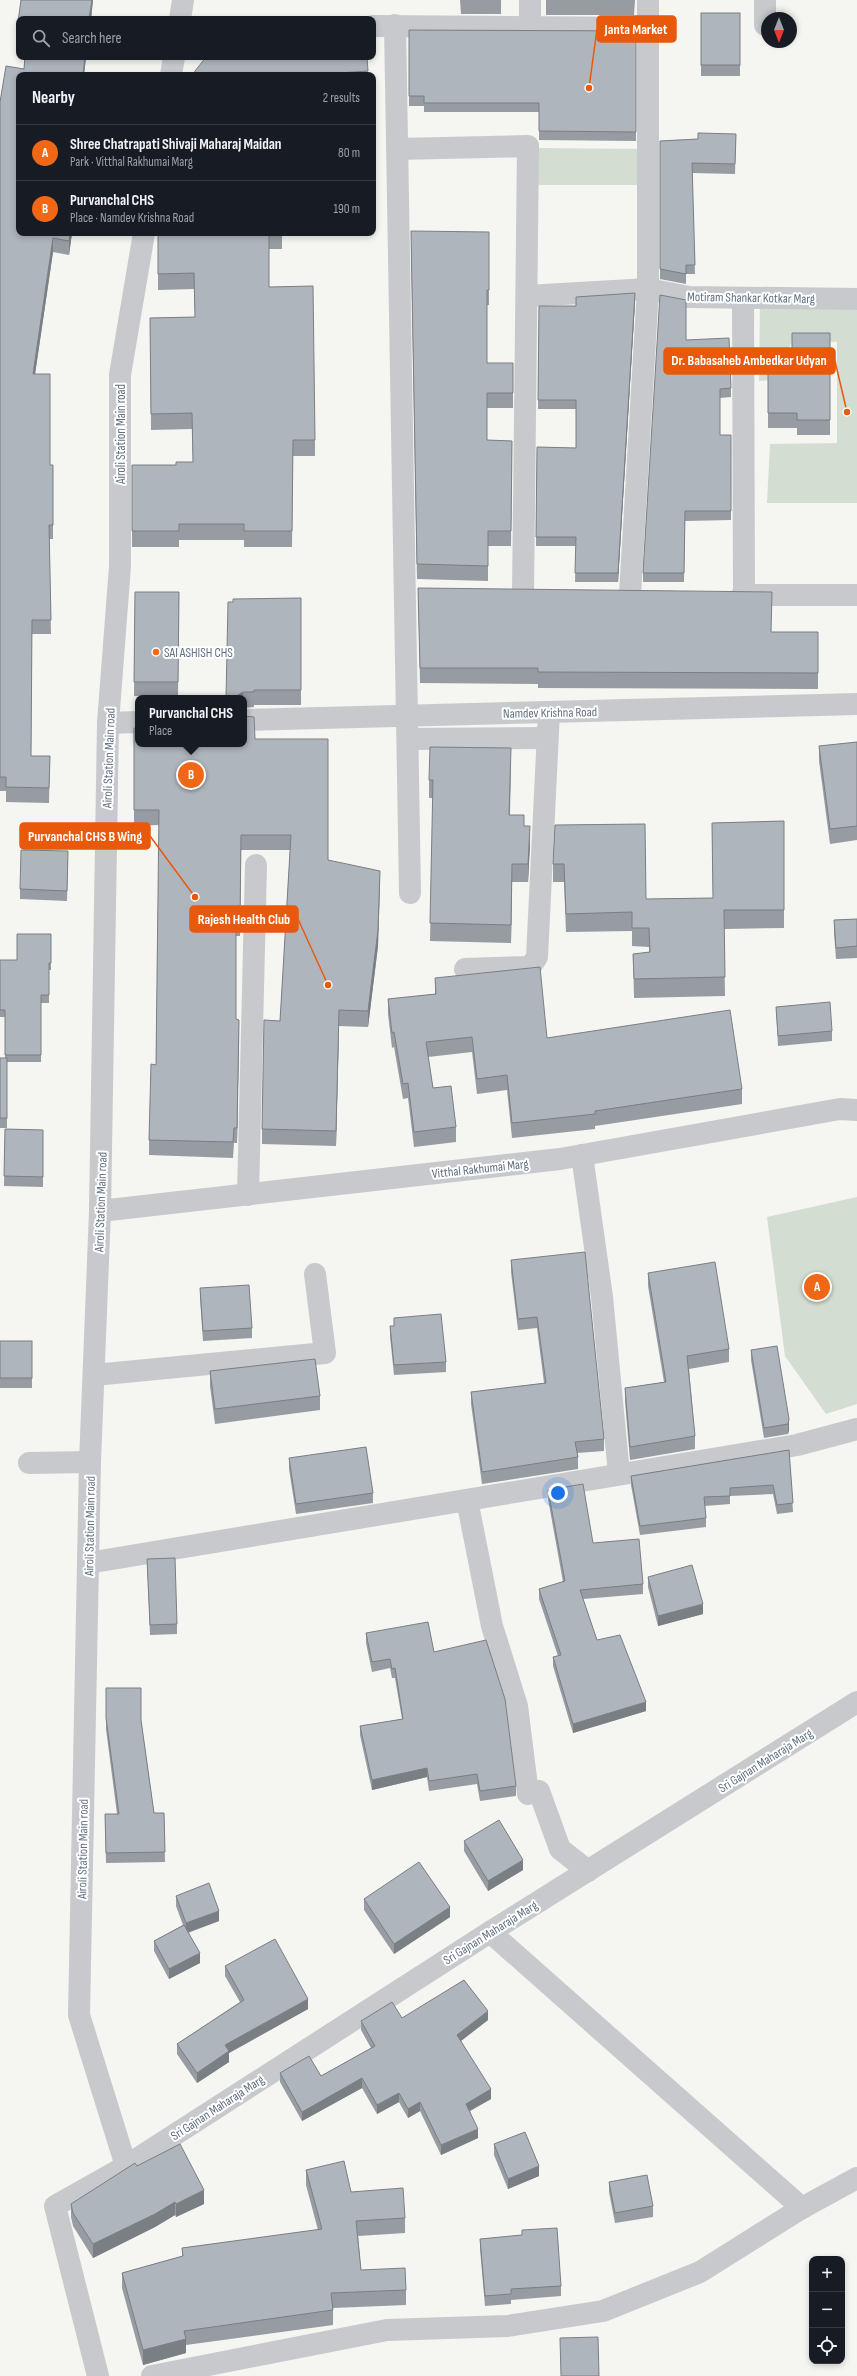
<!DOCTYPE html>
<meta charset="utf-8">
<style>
:root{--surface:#171b24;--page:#242831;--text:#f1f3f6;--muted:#9ea1a6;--line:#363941;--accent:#f06716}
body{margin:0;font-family:"Sofia Sans Condensed",sans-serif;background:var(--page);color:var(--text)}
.controls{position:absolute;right:12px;bottom:12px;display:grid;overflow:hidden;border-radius:8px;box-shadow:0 2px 6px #0003}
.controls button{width:36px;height:36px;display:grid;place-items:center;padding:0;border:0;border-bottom:1px solid var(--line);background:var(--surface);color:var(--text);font:20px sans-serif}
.compass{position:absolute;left:761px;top:12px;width:36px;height:36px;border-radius:50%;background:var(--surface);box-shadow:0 2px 6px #0003;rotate:180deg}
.you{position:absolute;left:558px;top:1493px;width:14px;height:14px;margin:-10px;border:3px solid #fff;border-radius:50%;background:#1a73e8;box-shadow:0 0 0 6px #1a73e833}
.badge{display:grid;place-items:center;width:26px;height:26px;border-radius:50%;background:var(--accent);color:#fff;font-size:13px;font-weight:700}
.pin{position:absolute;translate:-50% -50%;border:2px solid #fff;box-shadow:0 1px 4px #0006}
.popup{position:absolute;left:135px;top:695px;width:112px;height:52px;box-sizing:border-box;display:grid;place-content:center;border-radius:8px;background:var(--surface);filter:drop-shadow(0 1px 3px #0005);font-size:13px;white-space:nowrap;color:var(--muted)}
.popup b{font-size:15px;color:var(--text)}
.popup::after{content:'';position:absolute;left:50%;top:100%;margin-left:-8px;border:8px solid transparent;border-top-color:var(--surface)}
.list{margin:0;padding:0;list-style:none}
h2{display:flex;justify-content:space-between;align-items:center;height:52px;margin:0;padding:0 16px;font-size:17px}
h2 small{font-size:13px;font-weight:400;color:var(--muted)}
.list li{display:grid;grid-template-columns:26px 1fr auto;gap:12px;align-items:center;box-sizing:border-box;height:56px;padding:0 16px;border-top:1px solid var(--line)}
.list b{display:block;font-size:15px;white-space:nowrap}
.list p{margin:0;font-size:13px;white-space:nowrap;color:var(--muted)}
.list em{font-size:13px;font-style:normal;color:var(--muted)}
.icon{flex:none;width:22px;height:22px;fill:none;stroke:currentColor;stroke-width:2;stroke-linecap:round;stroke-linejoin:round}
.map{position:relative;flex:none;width:857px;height:2376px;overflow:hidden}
.search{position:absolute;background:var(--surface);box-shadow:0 2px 6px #0003;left:16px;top:16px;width:360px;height:44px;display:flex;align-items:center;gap:10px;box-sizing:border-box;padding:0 14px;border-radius:8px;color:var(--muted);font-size:15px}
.panel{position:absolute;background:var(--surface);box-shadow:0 2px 6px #0003;left:16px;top:72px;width:360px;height:164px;border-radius:8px}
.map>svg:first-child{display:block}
</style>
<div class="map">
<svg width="857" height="2376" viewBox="0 0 857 2376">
<rect width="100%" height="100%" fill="#f5f5f1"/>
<g fill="#d4ddd2">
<path d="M537,148L640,149V185H538Z"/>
<path d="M760,304L857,306V503H767L770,444L837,443V342L793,340L785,355L778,379L759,381Z"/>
<path d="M857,1197V1404L826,1414L785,1356L767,1217Z"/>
</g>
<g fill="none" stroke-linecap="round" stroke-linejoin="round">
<g stroke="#c7c9cd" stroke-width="22">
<path d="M765,0V25"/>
<path d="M180,19L183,0"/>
<path d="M395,25L410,893"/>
<path d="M373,26L648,28"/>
<path d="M530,28V0"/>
<path d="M171,75L174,57"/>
<path d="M397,149L528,146L523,594"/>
<path d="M527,296L648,289L689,297L857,299"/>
<path d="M743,298L744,595"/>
<path d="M630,595L648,289V0"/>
<path d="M742,595H857"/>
<path d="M244,720L857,704"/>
<path d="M108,723L138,722"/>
<path d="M408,739L547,738"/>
<path d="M465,969L526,967L531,966L537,957L549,712"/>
<path d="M582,1155L602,1297L619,1474"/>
<path d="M248,1195L256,865"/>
<path d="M100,1211L560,1159L840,1109L857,1110"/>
<path d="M94,1375L325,1353L315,1274"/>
<path d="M29,1463L90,1462"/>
<path d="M467,1500L492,1626L517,1706L528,1794L539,1791L560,1849L588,1871"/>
<path d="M88,1563L797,1445L857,1429"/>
<path d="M490,1932L802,2208"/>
<path d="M126,2166L79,2015L90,1462L100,1211L108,723L120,566V375L144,233"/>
<path d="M98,2376L55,2206L126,2166L490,1932L857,1702"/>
<path d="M152,2376L387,2330L508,2326L603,2311L700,2272L802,2208L857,2178"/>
</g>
</g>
<g fill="#969ca2">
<path d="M21,0H93L91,19H19V36H18V22Z"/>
<path d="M460,0H501V14H461Z"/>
<path d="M546,0H635L634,15H546Z"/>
<rect x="701" y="13" width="39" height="63"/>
<path d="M409,30L636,31V141L539,140V112H424V106H409Z"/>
<path d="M25,57H86L84,75H19V233H72L69,255L53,252L35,374H50V465H53V539H49L51,634H32L31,756H50L49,803L6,802V791H0V102L6,66L24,69Z"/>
<path d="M367,57L368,75H194Z"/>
<path d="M736,134L735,174L692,173L695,274H686V284L660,279V141L698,139Z"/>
<path d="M489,232V305H487V363L513,378V408H487V440L512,441L511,546H488V581L417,579L411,246Z"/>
<path d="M158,233H282V249H269V287L315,440V456H293L292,547H244V540H179V547H132V465H176L193,462L192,429L151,430L150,318L195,317L194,289L158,290Z"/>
<path d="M635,302L618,582H575L576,546H536L537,447L576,448V409H538L539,306H576Z"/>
<path d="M830,333V435H797V428H768V373H778L785,357L792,353Z"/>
<path d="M686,340L731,388V397L720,398V435H731V520L685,521L684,582H643V573Z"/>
<path d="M418,588L771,632H818V689L538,688V684L420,683Z"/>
<path d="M135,592H179L178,697L134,696Z"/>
<path d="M301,598V705H254V707L244,708V698H226L233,602Z"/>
<path d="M134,728L255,739L328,860L380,887L378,946L368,1027L339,1026L336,1146L262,1144V1129L280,1021L290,850H241L240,936H236V1019L239,1035L237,1143H234L233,1158L149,1155V1140L156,1065L159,825L134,826Z"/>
<path d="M857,742V840L830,844L819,761V746Z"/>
<path d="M511,767L510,815L524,826L530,844L528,882H512L511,943L430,941L433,798H429V780Z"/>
<path d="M784,821V928L724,929L725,996L634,998L633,954L649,952V947L632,946V931L566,932L564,882H553V864L555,825L646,899L713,898L712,823Z"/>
<path d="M68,861L67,901L20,899V889Z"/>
<path d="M857,919V958L836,959L834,932V920Z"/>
<path d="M51,934V970H49V1003H41V1062H7V1128H0V1058H5V1017H0V960H17Z"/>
<path d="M435,978L547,1038L742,1089V1104L595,1126V1129L512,1138L507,1090L477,1094L472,1052L428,1057L433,1088L456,1127V1142L414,1147L408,1098L403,1099L394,1047L392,1048L388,1014V999L435,994Z"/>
<path d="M776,1007L832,1031V1041L778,1046Z"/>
<path d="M5,1129L43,1130V1187L4,1186Z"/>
<path d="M511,1260L604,1439V1451L577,1453L578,1457V1469L482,1484L471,1404V1392L544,1383L537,1328L518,1330L511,1272Z"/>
<path d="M648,1273L729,1349V1362L689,1369L695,1436V1449L630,1460L625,1401V1388L664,1382L648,1286Z"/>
<path d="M200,1288L252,1328V1338L203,1341L200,1298Z"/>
<path d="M394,1318L446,1362V1372L394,1375L390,1336V1326H394Z"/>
<rect x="0" y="1341" width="32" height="47"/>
<path d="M777,1346L789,1430L788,1434L764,1438L751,1360V1350Z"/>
<path d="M210,1371L320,1396V1410L215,1424L210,1386Z"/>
<path d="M789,1450L793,1512L777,1514L773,1494L730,1496V1504L705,1506L706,1518V1527L640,1535L631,1485V1476Z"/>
<path d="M289,1458L373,1493V1503L296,1514L289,1469Z"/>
<path d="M548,1490L593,1543L643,1584V1594L583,1599L597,1640L646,1711L573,1733L553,1666V1657L558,1656L539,1599V1589L563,1582L548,1499Z"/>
<path d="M147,1559L177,1624V1634L150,1635Z"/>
<path d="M648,1577L703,1614L658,1626L648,1587Z"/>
<path d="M366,1633L434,1652L516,1786V1796L480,1801L477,1784L429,1791L427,1777L372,1790L360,1735V1726L402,1719L395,1678H392L390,1668L372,1672L366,1643Z"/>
<path d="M106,1688L141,1720L154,1813H164L165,1862L106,1863L105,1814H117L106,1729Z"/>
<path d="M464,1841L523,1870L488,1891L464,1851Z"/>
<path d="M176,1896L219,1921L188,1933L200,1963L169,1979L154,1951V1941L183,1925L176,1906Z"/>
<path d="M364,1899L450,1917L394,1954L364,1910Z"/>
<path d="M225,1966L308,2009L229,2053V2062L197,2083L177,2054V2044L240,2002L225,1976Z"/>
<path d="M402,2018L488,2020L461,2041L491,2099L470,2111L478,2138L441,2155L420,2111L408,2118L399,2102L377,2114L362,2088L302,2121L280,2082V2073L321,2076L371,2048L361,2030V2021Z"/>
<path d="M494,2144L539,2176L508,2189L494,2155Z"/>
<path d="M137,2166L204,2204L176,2217L175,2215L155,2227L93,2258L73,2226L71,2217V2204Z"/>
<path d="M306,2170L405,2218V2233L358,2236L361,2270L406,2290V2305L333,2308V2325L186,2345V2353L143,2365L122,2288V2273L182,2256V2248L318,2230L306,2185Z"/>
<path d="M609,2182L653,2206V2217L615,2223L609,2192Z"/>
<path d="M522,2230L561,2286V2296L511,2300V2304L485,2306L480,2249V2239L522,2235Z"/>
</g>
<g fill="#7a7f84">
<path d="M92,0H93L91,19H89Z"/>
<path d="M85,57H86L84,75H83Z"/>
<path d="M70,233H72L69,255V241Z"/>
<path d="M53,238V252L33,388V374Z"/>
<path d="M635,293V302L618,582V573Z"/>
<path d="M243,692V698H233Z"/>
<path d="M530,826V844L528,882V864Z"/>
<path d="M512,864V882L511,943V925Z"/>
<path d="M380,871L378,946L368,1027V1011Z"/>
<path d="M339,1010V1026L336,1146V1131Z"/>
<path d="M239,1020V1035L237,1143V1128Z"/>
<path d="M789,1419V1430L788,1434V1424Z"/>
<path d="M703,1604V1614L658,1626V1616Z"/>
<path d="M646,1702V1711L573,1733V1724Z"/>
<path d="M427,1768V1777L372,1790V1780Z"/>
<path d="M523,1860V1870L488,1891V1881Z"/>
<path d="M450,1907V1917L394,1954V1944Z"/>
<path d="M219,1911V1921L186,1933V1923Z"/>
<path d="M200,1953V1963L169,1979V1969Z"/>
<path d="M308,1999V2009L229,2053V2062L197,2083V2073L225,2045Z"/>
<path d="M488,2011V2020L457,2044V2035Z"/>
<path d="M362,2078V2088L302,2121V2112Z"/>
<path d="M491,2089V2099L466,2113V2104Z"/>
<path d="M399,2093V2102L377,2114V2105Z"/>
<path d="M420,2102V2111L408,2118V2109Z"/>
<path d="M478,2129V2138L441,2155V2145Z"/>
<path d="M539,2166V2176L508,2189V2179Z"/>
<path d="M204,2190V2204L176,2217V2204Z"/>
<path d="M175,2202V2215L155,2227L93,2258V2244Z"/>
<path d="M186,2339V2353L143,2365V2350Z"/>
</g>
<g fill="#afb5bc" stroke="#7a7f84">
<path d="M21,0H92L89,19H19V22H18Z"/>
<rect x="701" y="13" width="39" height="52"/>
<path d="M409,30L636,31V132L539,131V103H424V96H409Z"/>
<path d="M25,57H85L83,75H19V233H70L69,241L53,238L33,374H50V465H53V525H49L51,620H32L31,756H50L49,788L6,787V777H0V102L6,66L24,69Z"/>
<path d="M206,57H367L368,71L310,75H194L195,71Z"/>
<path d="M698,133L736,134L735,164L692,163L695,265H686V274L660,269V141L698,139Z"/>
<path d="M411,231L489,232V290H487V363H513V393H487V440L512,441L511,531H488V566L417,564Z"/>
<path d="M158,233H269V287L313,286L315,440H293L292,531H244V524H179V531H132V465H176V462H193L192,413L151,414L150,318L195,317L194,273L158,274Z"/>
<path d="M635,293L618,573H575L576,537H536L537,447L576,448V400H538L539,306H576V297Z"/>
<path d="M660,295L686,300V340L729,338L731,388L720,389V435H731V511H685L684,573H643Z"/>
<path d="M792,333H830V420H797V413H768V373H778V357H785V353H792Z"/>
<path d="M418,588L772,592L771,632H818V673L538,672V668H420Z"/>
<path d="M135,592H179L178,682H134Z"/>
<path d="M301,598V690H254V692H243L233,698H226L228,602H233V599Z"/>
<path d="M244,716L254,717L255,739H328V860L380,871L378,930L368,1011L339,1010L336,1131L262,1129L264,1020L280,1021L291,835H241L240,921L236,920V1019L239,1020L237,1128H234L233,1142L149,1140L151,1064L156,1065L159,810H134V728H138V744H244Z"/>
<path d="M857,742V826L830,829L819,746Z"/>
<path d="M430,747L511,748L509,815H524V826H530L528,864H512L511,925L430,923L433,780H429Z"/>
<path d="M784,821V910H724L725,977L634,979L633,954L650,952L649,928H632V912L566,914L564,864H553L555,825L645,824L646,899L713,898L712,823Z"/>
<path d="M21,850L68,851L67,891L20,889Z"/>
<path d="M857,919V946L836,948L834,920Z"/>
<path d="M17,934H51V963H49V995H41V1055H5V1010H0V960H17Z"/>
<path d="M540,967L547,1038L730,1010L742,1089L595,1111V1114L512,1123L507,1075L477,1079L472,1037L426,1042L433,1088L451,1086L456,1127L414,1132L408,1083L403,1084L394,1032L392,1033L388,999L436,994L435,978Z"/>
<path d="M830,1002L832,1031L778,1036L776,1007Z"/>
<rect x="0" y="1058" width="7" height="60"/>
<path d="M5,1129L43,1130V1177L4,1176Z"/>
<path d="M585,1252L604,1439L575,1442L578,1457L482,1472L471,1392L546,1383L537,1317L518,1319L511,1260Z"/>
<path d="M715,1262L729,1349L687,1356L695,1436L630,1447L625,1388L666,1382L648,1273Z"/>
<path d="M249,1285L252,1328L203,1331L200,1288Z"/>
<path d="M441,1314L446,1362L394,1365L390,1326H394V1318Z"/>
<rect x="0" y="1341" width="32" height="37"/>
<path d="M777,1346L789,1419L788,1424L764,1428L751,1350Z"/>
<path d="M315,1359L320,1396L215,1409L210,1371Z"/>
<path d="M366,1447L373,1493L296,1504L289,1458Z"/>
<path d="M789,1450L793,1503L777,1505L773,1485L730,1488V1496L704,1497L706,1518L640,1526L631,1476Z"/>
<path d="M583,1484L593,1543L639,1539L643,1584L580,1590L597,1640L620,1635L646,1702L573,1724L553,1657L561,1655L539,1589L565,1581L548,1490Z"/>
<path d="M175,1558L177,1624L150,1625L147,1559Z"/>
<path d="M692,1565L703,1604L658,1616L648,1577Z"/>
<path d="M428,1622L434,1652L486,1640L505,1699L516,1786L480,1791L477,1774L429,1781L427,1768L372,1780L360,1726L403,1719L395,1668L392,1669L390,1659L372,1662L366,1633Z"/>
<path d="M106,1688H141V1720L154,1813H164L165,1852L106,1853L105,1814H119L106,1718Z"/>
<path d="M499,1820L523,1860L488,1881L464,1841Z"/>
<path d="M419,1862L450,1907L394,1944L364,1899Z"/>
<path d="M209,1883L219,1911L186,1923L176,1896Z"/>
<path d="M184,1925L200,1953L169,1969L154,1941Z"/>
<path d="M275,1939L308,1999L225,2045L229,2051L197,2073L177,2044L244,2000L225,1966Z"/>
<path d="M464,1980L488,2011L457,2035L491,2089L466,2104L478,2129L441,2145L420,2102L408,2109L399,2093L377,2105L362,2078L302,2112L280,2073L309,2056L321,2076L375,2046L361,2021L392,2002L402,2018Z"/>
<path d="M525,2132L539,2166L508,2179L494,2144Z"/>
<path d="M180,2144L204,2190L176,2204L175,2202L155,2214L93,2244L73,2213L71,2204L135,2163L137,2166Z"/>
<path d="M344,2161L351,2192L403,2188L405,2218L356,2221L361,2270L405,2268L406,2290L331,2293L333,2310L184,2331L186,2339L143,2350L122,2273L183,2256L182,2248L322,2229L306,2170Z"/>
<path d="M647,2175L653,2206L615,2213L609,2182Z"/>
<path d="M557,2228L561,2286L511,2289V2294L485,2296L480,2239L522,2235V2230Z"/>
<path d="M598,2337L599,2376H561L560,2338Z"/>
</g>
<circle fill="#f06716" stroke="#fff" stroke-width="1.5" cx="156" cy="652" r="4"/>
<g text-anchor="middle" stroke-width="4" stroke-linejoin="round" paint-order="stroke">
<g font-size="13" fill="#627084" stroke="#fff">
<text transform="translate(751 297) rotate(1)" y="5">Motiram Shankar Kotkar Marg</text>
<text transform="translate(120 434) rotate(-90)" y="5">Airoli Station Main road</text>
<text transform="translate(550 712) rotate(-1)" y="5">Namdev Krishna Road</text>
<text transform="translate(108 758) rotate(-88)" y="5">Airoli Station Main road</text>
<text transform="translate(480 1168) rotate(-6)" y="5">Vitthal Rakhumai Marg</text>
<text transform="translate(100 1202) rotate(-88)" y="5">Airoli Station Main road</text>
<text transform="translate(89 1526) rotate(-89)" y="5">Airoli Station Main road</text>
<text transform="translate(765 1760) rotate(-32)" y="5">Sri Gajnan Maharaja Marg</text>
<text transform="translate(82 1849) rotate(-89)" y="5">Airoli Station Main road</text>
<text transform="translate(490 1932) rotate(-32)" y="5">Sri Gajnan Maharaja Marg</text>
<text transform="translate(217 2107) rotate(-33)" y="5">Sri Gajnan Maharaja Marg</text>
</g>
<g font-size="13" fill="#627084" stroke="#fff" text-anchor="start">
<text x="164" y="657">SAI ASHISH CHS</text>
</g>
</g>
<path fill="none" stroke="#e8590c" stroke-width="1.5" d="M589 88L597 29M847 412L835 361M195 897L150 836M328 985L298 919"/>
<g fill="#e8590c" stroke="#fff" stroke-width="1.5">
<circle cx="589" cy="88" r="4"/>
<circle cx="847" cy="412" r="4"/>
<circle cx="195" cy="897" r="4"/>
<circle cx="328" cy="985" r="4"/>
</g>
<g fill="#e8590c" stroke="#e8590c" stroke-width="1.5">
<rect x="597" y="16" width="79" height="26" rx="4"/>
<rect x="664" y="348" width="171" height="26" rx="4"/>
<rect x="20" y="823" width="130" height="26" rx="4"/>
<rect x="190" y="906" width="108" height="26" rx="4"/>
</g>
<g font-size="14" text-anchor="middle" font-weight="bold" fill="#fff">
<text x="636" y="34">Janta Market</text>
<text x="749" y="365">Dr. Babasaheb Ambedkar Udyan</text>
<text x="85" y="841">Purvanchal CHS B Wing</text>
<text x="244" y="924">Rajesh Health Club</text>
</g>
</svg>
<div class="controls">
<button>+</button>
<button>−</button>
<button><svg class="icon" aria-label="locate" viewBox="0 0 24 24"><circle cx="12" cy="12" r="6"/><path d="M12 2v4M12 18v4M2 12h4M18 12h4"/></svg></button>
</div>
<svg class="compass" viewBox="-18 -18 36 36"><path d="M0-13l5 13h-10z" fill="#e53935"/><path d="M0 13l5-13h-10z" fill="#9ea1a6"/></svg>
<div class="you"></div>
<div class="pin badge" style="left:817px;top:1287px">A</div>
<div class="pin badge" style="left:191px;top:775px">B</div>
<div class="popup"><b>Purvanchal CHS</b>Place</div>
<div class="search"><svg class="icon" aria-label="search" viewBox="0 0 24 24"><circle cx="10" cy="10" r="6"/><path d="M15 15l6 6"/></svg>Search here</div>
<section class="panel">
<h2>Nearby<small>2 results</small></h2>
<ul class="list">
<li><span class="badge">A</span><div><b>Shree Chatrapati Shivaji Maharaj Maidan</b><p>Park · Vitthal Rakhumai Marg</p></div><em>80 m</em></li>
<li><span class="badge">B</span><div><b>Purvanchal CHS</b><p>Place · Namdev Krishna Road</p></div><em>190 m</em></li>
</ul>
</section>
</div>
